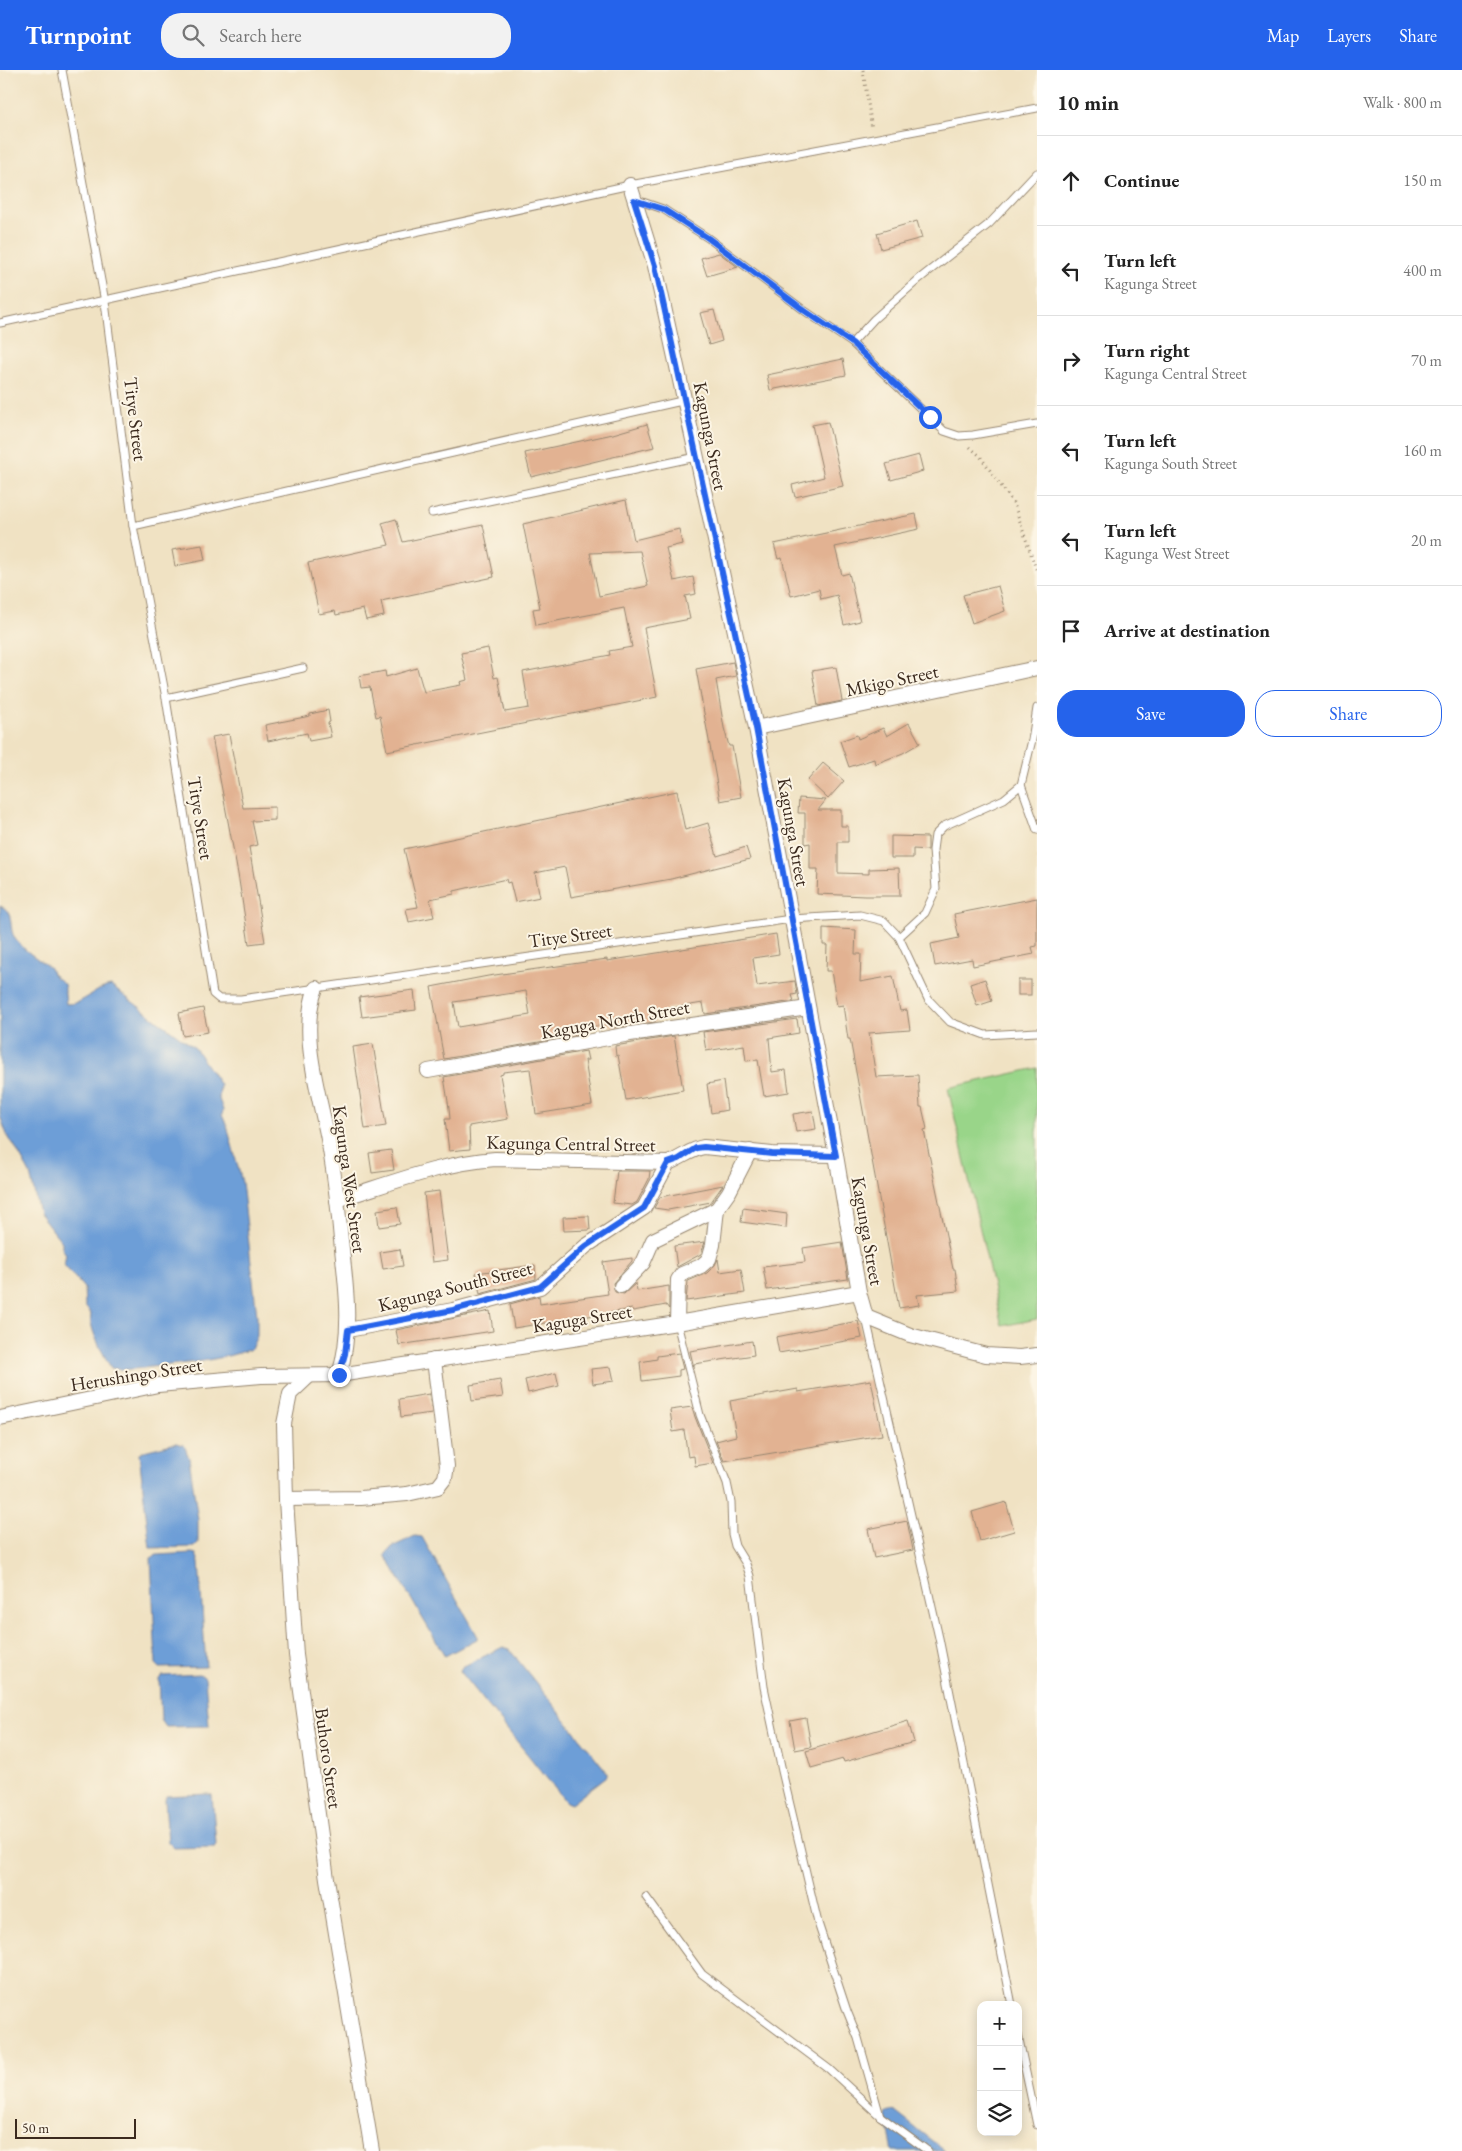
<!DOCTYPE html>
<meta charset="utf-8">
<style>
:root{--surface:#fff;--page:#f2f2f2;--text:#222;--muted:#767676;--line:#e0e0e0;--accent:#2563eb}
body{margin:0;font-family:"EB Garamond",serif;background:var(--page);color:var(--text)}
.controls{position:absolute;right:15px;bottom:15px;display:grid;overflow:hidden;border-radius:10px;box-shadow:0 2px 12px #0003}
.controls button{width:45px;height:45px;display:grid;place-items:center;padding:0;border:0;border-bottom:1px solid var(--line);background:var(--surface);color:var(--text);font:25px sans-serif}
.scale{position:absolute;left:15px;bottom:12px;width:121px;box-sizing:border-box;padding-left:5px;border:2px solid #3b2a1e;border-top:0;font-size:14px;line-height:18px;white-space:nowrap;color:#3b2a1e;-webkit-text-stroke:4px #fcf5e5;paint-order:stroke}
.stop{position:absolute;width:15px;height:15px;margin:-11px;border:4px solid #2563eb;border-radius:50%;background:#fff}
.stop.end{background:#2563eb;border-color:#fff;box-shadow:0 1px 5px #0008}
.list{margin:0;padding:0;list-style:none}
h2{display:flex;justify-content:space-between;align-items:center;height:65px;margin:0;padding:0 20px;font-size:21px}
h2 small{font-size:16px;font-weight:400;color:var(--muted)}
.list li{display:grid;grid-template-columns:32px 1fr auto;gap:15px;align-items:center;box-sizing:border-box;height:90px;padding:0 20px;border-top:1px solid var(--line)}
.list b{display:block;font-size:19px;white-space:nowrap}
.list p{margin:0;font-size:16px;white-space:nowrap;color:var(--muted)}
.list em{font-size:16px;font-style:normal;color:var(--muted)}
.actions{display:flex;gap:10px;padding:15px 20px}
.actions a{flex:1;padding:11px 0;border:1px solid var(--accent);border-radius:20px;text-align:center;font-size:18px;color:var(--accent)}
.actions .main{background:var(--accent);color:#fff}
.icon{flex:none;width:28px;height:28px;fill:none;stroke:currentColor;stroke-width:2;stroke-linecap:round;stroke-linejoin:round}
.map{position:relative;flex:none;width:1037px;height:2081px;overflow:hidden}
header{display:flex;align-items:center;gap:30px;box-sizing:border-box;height:70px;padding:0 25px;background:var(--accent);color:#fff}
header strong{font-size:24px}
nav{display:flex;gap:28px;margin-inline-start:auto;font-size:18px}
.search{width:350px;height:45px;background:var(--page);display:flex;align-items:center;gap:12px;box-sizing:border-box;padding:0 18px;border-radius:20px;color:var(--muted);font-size:19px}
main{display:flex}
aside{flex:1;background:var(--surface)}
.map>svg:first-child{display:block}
</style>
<header>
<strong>Turnpoint</strong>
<div class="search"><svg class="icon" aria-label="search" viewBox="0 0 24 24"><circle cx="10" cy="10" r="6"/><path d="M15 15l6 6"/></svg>Search here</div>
<nav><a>Map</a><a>Layers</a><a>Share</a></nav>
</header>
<main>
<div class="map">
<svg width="1037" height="2081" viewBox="0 0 1037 2081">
<rect width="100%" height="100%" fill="#fcf5e5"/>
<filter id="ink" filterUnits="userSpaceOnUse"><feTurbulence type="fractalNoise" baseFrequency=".02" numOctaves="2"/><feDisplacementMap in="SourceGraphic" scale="10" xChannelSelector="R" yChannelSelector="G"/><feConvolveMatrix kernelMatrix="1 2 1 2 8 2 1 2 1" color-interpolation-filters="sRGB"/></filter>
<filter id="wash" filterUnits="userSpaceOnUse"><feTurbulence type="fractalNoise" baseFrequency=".0096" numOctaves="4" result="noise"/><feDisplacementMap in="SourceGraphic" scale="20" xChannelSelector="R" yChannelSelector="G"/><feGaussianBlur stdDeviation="1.12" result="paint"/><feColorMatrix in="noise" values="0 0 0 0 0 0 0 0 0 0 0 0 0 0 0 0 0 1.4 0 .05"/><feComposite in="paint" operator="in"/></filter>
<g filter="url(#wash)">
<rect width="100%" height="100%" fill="#f0e2c3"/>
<path fill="#99d589" stroke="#6a8054" d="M1037,998V1249L1002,1256L948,1018Z"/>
<g fill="#6d9ed7" stroke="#54647a">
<path d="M0,836C16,842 7,858 16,870C24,881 40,890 50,898L52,904L64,914L66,934C84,935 94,918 111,916L195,978L220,1015L219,1029L223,1040L222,1045L227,1056L242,1112L257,1246V1266L251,1279C221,1290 190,1293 158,1296C143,1298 126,1301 111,1298C104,1285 88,1258 91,1244L85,1236L84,1218L64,1195L66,1184L62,1178V1172L39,1143L30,1104L13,1073L9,1070L0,1046Z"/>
<path d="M176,1373L184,1375L189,1388L198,1450V1473L194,1477L150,1478L139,1384L144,1381Z"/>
<path d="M415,1466L422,1467L477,1565V1569L445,1586L385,1485L392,1477Z"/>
<path d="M192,1483L196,1484L199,1492L206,1597L160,1598L156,1594L151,1488L157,1485Z"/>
<path d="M503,1577L509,1579L607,1702V1706L571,1734L566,1732L460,1601L462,1597Z"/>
<path d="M200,1604L205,1608L209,1656L166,1657L161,1650L159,1609L162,1606Z"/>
<path d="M208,1724L212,1725L216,1774L215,1777L174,1778L168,1772L165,1730L166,1726Z"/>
<path d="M894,2041L945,2081H893L886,2047L887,2043Z"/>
</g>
<g id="blocks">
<g fill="#e2b292" fill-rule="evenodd">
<path d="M917,151L922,168L881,179L877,163Z"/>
<path d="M719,183L738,197L707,206L701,188Z"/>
<path d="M714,240L722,271L709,275L700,243Z"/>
<path d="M843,289L846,305L770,320L767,305Z"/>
<path d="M828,352L843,416L795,427L792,415L824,407L812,355Z"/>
<path d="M647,354L654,377L531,407L525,383L613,364Z"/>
<path d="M919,385L923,401L891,410L886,394Z"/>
<path d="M626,430L634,470L679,459L682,474L666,478L674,511L693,507L696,524L685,526L690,549L644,558L657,627L387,681L380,646L376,647L370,617L361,618L359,606L385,601L386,607L417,598L424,622L461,615L460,612L467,610L461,583L488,578L494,608L498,607L505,642L529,638L523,602L610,585L609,581L632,577L624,538L536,555L533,539L540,538L523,454ZM640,481L648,516L599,526L590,483Z"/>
<path d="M916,444L919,459L835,477L842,505L849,503L860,551L844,555L837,525L821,529L819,519L791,526L782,488L778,489L774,474Z"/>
<path d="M396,449L403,472L483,455L494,507L381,531L384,546L366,550L363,539L336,545L335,541L319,544L308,493L389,475L382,453Z"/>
<path d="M202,475L205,490L175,496L172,480Z"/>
<path d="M998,516L1005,541L972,553L963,525Z"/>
<path d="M733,592L736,606L716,610L724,658L729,676H732L741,727L720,731L696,599Z"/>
<path d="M836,597L842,631L818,636L812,601Z"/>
<path d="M328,640L330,652L328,653L331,667L309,671L307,663L268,671L265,655L310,646V644Z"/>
<path d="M909,653L920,673L903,683L875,694L874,689L849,697L840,671L857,665L858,669L883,658L887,666Z"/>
<path d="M229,664L243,738L275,737V750L252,751L257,775L249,777L265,872L249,874L238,804L212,667Z"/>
<path d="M823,693L844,711L828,729L808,710Z"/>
<path d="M677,721L685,760L708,753L717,786L746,777L750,789L671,809L571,827L565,797L535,803L540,827L515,832L510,812L507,813L506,809L454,821V824L430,829L434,847L409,852L406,839L418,837L404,779Z"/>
<path d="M799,728L826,730L818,740H841V756H848V772H838V803L869,804V799L899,798L900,826H865L817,824L818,799H810V773L805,774V743H798Z"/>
<path d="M891,766L928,767V780L913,779V788H891Z"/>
<path d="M1037,828V876L1032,877L1034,884L973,896L972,889L935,896L931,874L959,868L954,844Z"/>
<path d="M823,858L856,860L855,884H861L860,912L893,906L900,941L907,940L910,960L869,963L876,1007L918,1005L920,1037H922L927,1059L924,1060L953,1199H955L958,1221L917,1225L919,1235L899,1238L850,969H848L843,935L837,936L831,901H826L827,875H823Z"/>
<path d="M776,864L779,884L753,888L757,916L795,911L797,924L792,925L794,931L705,944L703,933L666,939V942L653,944L655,952L612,958L611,954L583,958L584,964L444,989L431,917L488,906L607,889V891ZM526,921L530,945L458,957L454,932Z"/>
<path d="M985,909L992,931L977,936L970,914Z"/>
<rect x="1018" y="910" width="13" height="15"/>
<path d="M414,920L416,940L362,947L359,927Z"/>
<path d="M203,938L208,962L183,966L179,943Z"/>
<path d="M797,949L799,963L769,968L772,1002L786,1000L789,1022L764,1026L758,990L746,991L744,975L706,981L703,962Z"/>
<path d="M674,966L683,1020L626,1030L618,985L616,986L615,976Z"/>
<path d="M373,974L386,1056L365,1059L353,977Z"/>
<path d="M586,981L588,990H585L592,1035L536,1044L530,999L503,1002V1004L500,1005L508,1049L469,1056L470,1079L449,1081L445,1049H450L449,1038L444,1007Z"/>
<path d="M723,1011L727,1040L711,1043L707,1014Z"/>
<path d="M813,1041L816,1059L796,1062L793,1044Z"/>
<path d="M391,1080L394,1100L372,1103L369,1083Z"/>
<path d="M617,1101H650L649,1109L637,1132L632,1135L613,1133Z"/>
<path d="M723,1115L711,1132L668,1140L654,1138L660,1127Z"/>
<path d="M439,1121L448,1190L432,1192L424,1123Z"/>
<path d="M397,1137L400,1154L379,1157L377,1140Z"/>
<path d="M743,1138L787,1144L786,1158L741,1152Z"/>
<path d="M589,1146L590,1160L564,1161L563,1147Z"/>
<path d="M705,1172L701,1184L677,1197L674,1176Z"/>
<path d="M842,1172L848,1209L767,1220L763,1197L805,1192L803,1178Z"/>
<path d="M400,1179L403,1196L383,1199L380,1182Z"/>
<path d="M632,1188V1191L613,1213L615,1222L624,1224L636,1213L637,1221L669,1216V1239L666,1235L633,1241L632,1239L514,1258L510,1234L539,1226L540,1234L608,1224L603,1192Z"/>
<path d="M718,1189L720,1202L741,1199L745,1223L686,1231L688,1211L707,1203L715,1195Z"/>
<path d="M535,1195L536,1209L480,1224L476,1203Z"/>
<path d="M490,1241L493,1261L399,1275L396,1260Z"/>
<path d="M858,1251L862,1268L779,1283L776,1267Z"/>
<path d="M752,1271L754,1285L694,1294V1298L690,1281Z"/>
<path d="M679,1283L683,1299L679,1300V1306L642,1311L640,1292L657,1289V1286Z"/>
<path d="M611,1297L614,1311L593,1314L591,1299Z"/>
<path d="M556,1303L559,1316L528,1323L525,1310Z"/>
<path d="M500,1310L503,1327L472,1331L470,1315Z"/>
<path d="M871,1310L882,1365L724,1391L716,1371L736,1366L730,1331L798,1319V1322Z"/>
<path d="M429,1324L432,1343L401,1347L399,1329Z"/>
<path d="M692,1337L695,1347L713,1393L695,1396L694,1386L688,1387L684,1360L673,1362L670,1340Z"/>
<path d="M1006,1432L1014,1461L980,1471L972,1442Z"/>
<path d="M907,1451L913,1480L874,1488L868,1459Z"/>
<path d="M806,1648L811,1677L795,1680L790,1651Z"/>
<path d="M908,1651L914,1672L844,1692L843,1689L811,1698L806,1681Z"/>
</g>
</g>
</g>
<g filter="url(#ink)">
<use href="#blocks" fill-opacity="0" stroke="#968670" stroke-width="1"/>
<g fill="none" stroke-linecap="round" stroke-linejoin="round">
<defs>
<g id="lane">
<path d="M62,0L105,232L133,456L166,628L213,924L219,929H241L791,849L860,845L884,851L899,867L928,929L950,952L985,965L1037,962"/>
<path d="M634,129L663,139L708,168L805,241L852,273L944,361L959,366L973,365L1037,354"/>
<path d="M0,253L630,115L1037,38"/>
<path d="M852,273L874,249L919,209L989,154L1037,103"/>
<path d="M432,443L696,387"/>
<path d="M133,456L686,330"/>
<path d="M166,628L303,598"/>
<path d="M1021,715L1037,760"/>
<path d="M899,867L925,843L936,819L933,780L935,765L944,756L1004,729L1021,715L1032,670L1037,638"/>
<path d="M866,1248L939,1568L1012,1935"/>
<path d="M677,1253L700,1345L727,1413L731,1432L732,1464L735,1476L746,1494L750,1506L764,1617L782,1701L818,1853L847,1941L858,1968L880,2046"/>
<path d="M646,1827L702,1904L829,1999L880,2046L928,2081"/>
<path d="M1018,1965L1037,2055"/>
</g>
<g id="street">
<path d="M630,115L655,196L756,658L836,1085L859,1222L866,1247L910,1265L986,1285L1020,1287L1037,1285"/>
<path d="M756,658L1037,598"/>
<path d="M316,918C299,961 318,1020 327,1064C334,1099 338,1134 341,1170C346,1216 353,1260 339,1305"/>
<path d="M428,1001L630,964L808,938"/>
<path d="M337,1130C389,1114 441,1093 495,1089L668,1093C680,1089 691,1079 704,1077L772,1084L836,1085"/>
<path d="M621,1216L643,1193L653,1170L717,1139L729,1122L750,1081"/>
<path d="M677,1253L678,1210L682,1204L701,1196L709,1189L713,1175L717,1139"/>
<path d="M348,1260L453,1240L540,1217L586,1176L644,1138L668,1093"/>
<path d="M309,1306L290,1324L284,1354L286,1429L296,1585L327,1809L372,2081"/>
<path d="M0,1348L158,1315L261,1306L339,1305L677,1253L859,1222"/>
<path d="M286,1429L361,1428L407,1424L438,1417L445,1408L447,1396L434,1290"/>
</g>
</defs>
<use href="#lane" stroke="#968670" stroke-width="9"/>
<use href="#street" stroke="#968670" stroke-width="16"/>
<g stroke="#968670" stroke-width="3" stroke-dasharray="1 4" stroke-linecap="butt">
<path d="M863,0L872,59"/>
<path d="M970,377L980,386L1014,434L1037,502"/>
</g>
<use href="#lane" stroke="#fff" stroke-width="7"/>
<use href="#street" stroke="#fff" stroke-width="14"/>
</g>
</g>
<g fill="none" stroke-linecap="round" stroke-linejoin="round" filter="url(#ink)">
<path stroke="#2563eb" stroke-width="6" d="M339,1305L345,1284L348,1260L453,1240L540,1217L586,1176L644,1138L668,1093L679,1089L696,1078L704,1077L772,1084L836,1086L756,658L655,196L634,130L663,139L708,168L805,241L852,273L930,347"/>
</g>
<g text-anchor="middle" stroke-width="4" stroke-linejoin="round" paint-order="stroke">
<g font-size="19" fill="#3b2a1e" stroke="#fcf5e5">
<text transform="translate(136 349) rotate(83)" y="7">Titye Street</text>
<text transform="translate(711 366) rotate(79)" y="7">Kagunga Street</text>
<text transform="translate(892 610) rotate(-12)" y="7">Mkigo Street</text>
<text transform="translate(201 748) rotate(81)" y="7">Titye Street</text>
<text transform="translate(794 762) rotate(80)" y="7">Kagunga Street</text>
<text transform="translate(570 865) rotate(-8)" y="7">Titye Street</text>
<text transform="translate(615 949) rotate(-10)" y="7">Kaguga North Street</text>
<text transform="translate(571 1073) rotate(1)" y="7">Kagunga Central Street</text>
<text transform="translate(350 1109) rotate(82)" y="7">Kagunga West Street</text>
<text transform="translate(868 1161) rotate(80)" y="7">Kagunga Street</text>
<text transform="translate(455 1216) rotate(-14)" y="7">Kagunga South Street</text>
<text transform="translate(582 1248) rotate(-9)" y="7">Kaguga Street</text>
<text transform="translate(136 1304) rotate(-9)" y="7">Herushingo Street</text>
<text transform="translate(329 1688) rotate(82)" y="7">Buhoro Street</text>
</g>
</g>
</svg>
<div class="controls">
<button>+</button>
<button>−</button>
<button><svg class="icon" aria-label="layers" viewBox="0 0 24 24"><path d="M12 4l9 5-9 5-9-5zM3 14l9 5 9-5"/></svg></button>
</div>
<div class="scale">50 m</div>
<div class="stop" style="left:930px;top:347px"></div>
<div class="stop end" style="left:339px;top:1305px"></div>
</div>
<aside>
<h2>10 min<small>Walk · 800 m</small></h2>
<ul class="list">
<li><svg class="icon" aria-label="ahead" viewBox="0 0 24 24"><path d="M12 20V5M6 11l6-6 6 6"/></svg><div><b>Continue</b></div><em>150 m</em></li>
<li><svg class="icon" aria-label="left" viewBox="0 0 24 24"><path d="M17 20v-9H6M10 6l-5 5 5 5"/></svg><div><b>Turn left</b><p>Kagunga Street</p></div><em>400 m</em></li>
<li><svg class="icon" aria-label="right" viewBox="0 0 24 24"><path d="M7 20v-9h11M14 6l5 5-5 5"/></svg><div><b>Turn right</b><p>Kagunga Central Street</p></div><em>70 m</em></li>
<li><svg class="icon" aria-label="left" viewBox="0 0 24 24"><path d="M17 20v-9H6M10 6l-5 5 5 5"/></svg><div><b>Turn left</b><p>Kagunga South Street</p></div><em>160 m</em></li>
<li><svg class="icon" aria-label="left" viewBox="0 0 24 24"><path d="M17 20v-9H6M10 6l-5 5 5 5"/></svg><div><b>Turn left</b><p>Kagunga West Street</p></div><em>20 m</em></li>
<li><svg class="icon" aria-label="arrive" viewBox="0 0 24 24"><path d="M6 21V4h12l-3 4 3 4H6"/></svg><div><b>Arrive at destination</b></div></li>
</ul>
<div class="actions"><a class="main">Save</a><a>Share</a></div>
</aside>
</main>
